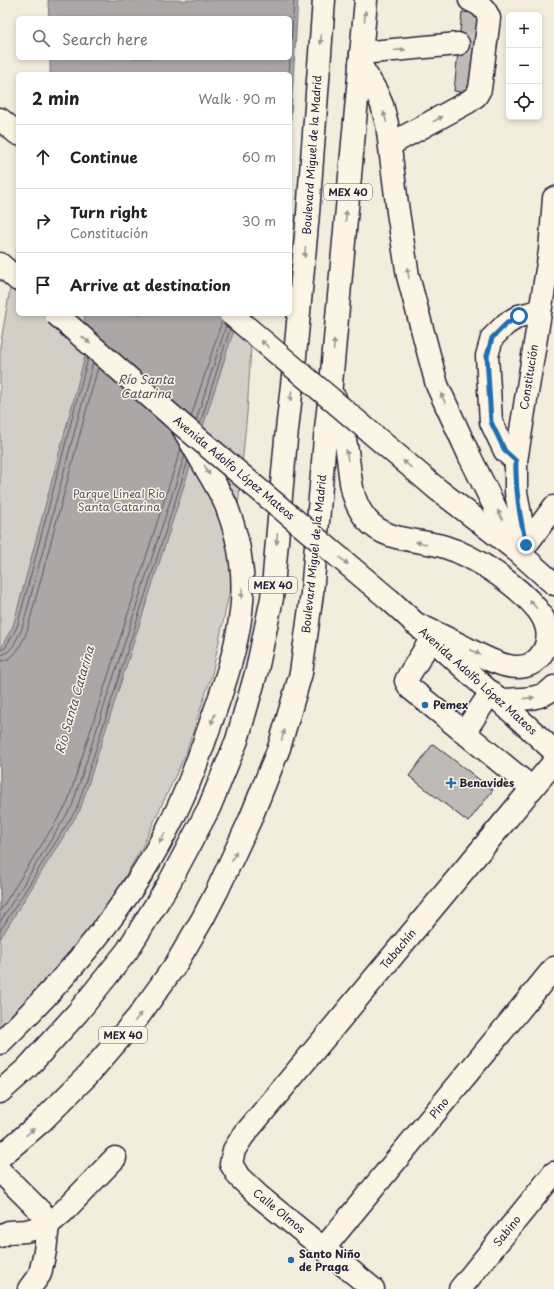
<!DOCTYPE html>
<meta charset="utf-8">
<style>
:root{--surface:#fff;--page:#f2f2f2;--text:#222;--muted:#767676;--line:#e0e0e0}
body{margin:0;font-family:"Playpen Sans",sans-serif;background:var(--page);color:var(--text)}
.controls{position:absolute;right:12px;top:12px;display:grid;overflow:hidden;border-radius:6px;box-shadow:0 2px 6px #0003}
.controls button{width:36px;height:36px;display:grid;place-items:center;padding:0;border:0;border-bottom:1px solid var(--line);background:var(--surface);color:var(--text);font:20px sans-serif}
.stop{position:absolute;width:12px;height:12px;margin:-9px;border:3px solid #1f6fb2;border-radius:50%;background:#fff}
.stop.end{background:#1f6fb2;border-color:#fff;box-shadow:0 1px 4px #0008}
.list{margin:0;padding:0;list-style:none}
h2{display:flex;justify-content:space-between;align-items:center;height:52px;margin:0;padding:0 16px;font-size:17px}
h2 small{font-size:13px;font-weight:400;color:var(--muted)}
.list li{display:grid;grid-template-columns:26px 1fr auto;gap:12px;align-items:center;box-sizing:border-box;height:64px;padding:0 16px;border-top:1px solid var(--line)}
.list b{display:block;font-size:15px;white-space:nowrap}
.list p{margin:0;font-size:13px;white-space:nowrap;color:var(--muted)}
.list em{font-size:13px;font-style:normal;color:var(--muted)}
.icon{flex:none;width:22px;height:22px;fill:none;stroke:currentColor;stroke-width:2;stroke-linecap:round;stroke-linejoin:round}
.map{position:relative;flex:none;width:554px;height:1289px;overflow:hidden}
.search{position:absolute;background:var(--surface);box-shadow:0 2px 6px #0003;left:16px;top:16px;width:276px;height:44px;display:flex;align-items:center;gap:10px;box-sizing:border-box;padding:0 14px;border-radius:6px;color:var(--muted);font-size:15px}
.panel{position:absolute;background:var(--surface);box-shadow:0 2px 6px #0003;left:16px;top:72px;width:276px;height:244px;border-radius:6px}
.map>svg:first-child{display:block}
</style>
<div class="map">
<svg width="554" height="1289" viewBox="0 0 554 1289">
<rect width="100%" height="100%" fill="#f3edde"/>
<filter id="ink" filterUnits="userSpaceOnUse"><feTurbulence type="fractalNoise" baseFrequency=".025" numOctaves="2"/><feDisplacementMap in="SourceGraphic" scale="8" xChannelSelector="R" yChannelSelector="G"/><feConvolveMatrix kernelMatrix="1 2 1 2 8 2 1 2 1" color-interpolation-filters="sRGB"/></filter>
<g filter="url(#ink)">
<path fill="#d4cfc6" stroke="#7b7880" d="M18,243V314H253L247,413L230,590L212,674L186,753L143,845L102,917L0,1040V347Z"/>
<g fill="#aca7a6" stroke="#75727b">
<path d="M48,0H298L290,130V74H50V58H290V18H49Z"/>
<path d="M84,314H239L80,810L0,939V649L13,626L88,345Z"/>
</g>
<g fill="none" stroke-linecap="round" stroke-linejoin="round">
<g stroke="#595766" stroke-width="1">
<path d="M289,74L294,0"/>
<path d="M191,417L222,321"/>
<path d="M196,421L226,326"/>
<path d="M200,424L230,329"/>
<path d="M0,650L5,648L17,627L88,358"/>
<path d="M0,655C11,655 17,638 22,629L93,362"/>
<path d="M0,661C15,661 22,643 27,631L98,367"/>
<path d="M0,911L67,804L181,448"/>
<path d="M0,922L72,806L185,455"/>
<path d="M0,931L77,808L188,461"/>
</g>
</g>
<g fill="#bfbab6" stroke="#22223b">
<path d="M462,12L482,14L474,94L454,91Z"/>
<path d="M433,744L493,790L468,822L409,776Z"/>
</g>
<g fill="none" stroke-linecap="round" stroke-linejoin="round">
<path stroke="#c9c4bd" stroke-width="22" stroke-dasharray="22 11" stroke-linecap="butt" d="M458,44L479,42"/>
<defs>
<g id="minor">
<path d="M361,53L458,44"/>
<path d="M391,144L468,102L476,96L480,89L489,18C485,8 480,4 470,0"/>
<path d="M516,461L505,451L491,422L487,356L492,338L506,324L519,316L540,311"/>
<path d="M526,545L554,507"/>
<path d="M522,555L526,545L521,520L516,492V461L550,251L554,198"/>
<path d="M432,638L409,675L406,681L410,688L532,788"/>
<path d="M464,733L491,692"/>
<path d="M0,1171L42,1213L48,1225L62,1213L115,1158"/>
<path d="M0,1236L9,1232L26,1231L48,1225L45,1251L40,1274L29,1289"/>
<path d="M324,1248L554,968"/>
<path d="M373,1289L259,1196L239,1177L231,1164L234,1150L243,1136L554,762"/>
<path d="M460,1289L554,1173"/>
</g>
<g id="major">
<path d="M0,119L18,134"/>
<path d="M0,264L18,280"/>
<path d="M437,489L516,550L554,584"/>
<path d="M391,601L554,751"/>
<path d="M500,700C518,699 541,701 554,687"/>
</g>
<g id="highway">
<path d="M360,64L376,91L382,105L387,124L398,212L408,276L437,385L470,457L516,550"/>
<path d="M335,398C339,416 344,433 347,451C351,476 349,499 367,520C386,542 419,539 445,547C475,556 517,585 537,609C546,620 551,635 545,648C528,684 490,660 466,648C449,639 432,631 414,623"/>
<path d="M0,1043C68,977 130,905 172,820C190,785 202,748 215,711C231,666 248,612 241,563C239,543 233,523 226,505C222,496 216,486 211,477C201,460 191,442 181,425"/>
<path d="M0,1092L27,1068L78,1012L127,951L168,885L209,808L237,740L257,670L272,598L286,439L294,367L308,213L324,0"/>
<path d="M0,1157L42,1121L87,1076L138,1017L176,964L203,918L217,891L250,820L279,748L301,673L312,593L325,438L331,384L366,0"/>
</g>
</defs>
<use href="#minor" stroke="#22223b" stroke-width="25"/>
<use href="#major" stroke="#22223b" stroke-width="25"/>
<use href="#highway" stroke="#22223b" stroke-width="25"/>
<use href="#minor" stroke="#fcf5e5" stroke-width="22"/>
<use href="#major" stroke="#fcf5e5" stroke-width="22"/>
<use href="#highway" stroke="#fcf5e5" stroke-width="22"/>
<defs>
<g id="major-bridge">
<path d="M56,314L181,424L391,601"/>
<path d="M231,314L437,489"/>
</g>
</defs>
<use href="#major-bridge" stroke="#22223b" stroke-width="25" stroke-linecap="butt"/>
<use href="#major-bridge" stroke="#fcf5e5" stroke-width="22"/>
</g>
<defs><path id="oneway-solid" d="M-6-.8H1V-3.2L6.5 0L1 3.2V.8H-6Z"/></defs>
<g fill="#9a9698">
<use href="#oneway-solid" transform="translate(365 16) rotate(-85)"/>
<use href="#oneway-solid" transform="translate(321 39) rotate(94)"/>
<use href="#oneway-solid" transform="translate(400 50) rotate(-5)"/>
<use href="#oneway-solid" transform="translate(385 117) rotate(-106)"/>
<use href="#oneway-solid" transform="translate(438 119) rotate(-28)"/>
<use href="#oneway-solid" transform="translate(346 216) rotate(-85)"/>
<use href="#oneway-solid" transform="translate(305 252) rotate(95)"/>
<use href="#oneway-solid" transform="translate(408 273) rotate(-101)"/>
<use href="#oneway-solid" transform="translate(86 340) rotate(41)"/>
<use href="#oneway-solid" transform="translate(265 344) rotate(-140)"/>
<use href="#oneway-solid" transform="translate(334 345) rotate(-85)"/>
<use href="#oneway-solid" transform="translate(291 396) rotate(97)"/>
<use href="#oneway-solid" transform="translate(443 398) rotate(-114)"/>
<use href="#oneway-solid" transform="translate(347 455) rotate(-98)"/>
<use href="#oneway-solid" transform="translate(407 464) rotate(-140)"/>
<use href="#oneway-solid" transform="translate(207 470) rotate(61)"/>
<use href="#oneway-solid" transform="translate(500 515) rotate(-116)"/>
<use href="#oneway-solid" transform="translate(277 539) rotate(95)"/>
<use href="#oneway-solid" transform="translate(421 543) rotate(-170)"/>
<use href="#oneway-solid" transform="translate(344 561) rotate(40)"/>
<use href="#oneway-solid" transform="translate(242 593) rotate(95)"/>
<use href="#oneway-solid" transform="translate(533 604) rotate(-129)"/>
<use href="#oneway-solid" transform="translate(475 652) rotate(28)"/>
<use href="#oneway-solid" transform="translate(529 698) rotate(-6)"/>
<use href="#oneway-solid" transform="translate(213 719) rotate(110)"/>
<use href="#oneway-solid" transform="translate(283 735) rotate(-74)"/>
<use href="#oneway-solid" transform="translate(162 838) rotate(119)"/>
<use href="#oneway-solid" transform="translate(234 856) rotate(-65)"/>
<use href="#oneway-solid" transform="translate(138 1017) rotate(-52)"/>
<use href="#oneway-solid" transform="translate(30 1132) rotate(-41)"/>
</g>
</g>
<g fill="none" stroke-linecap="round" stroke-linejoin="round" filter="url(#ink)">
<path stroke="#1f6fb2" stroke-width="5" d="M519,316L506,324L492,338L487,356L491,422L505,451L516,461C515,490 520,517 526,545"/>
</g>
<g fill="#1f6fb2" stroke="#fcf5e5" stroke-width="1.5">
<circle cx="425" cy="705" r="4"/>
<path d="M449 777h4v4h4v4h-4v4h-4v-4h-4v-4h4z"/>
<circle cx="291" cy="1260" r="4"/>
</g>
<g text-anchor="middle" stroke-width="3" stroke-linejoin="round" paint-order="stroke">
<g fill="#fcf5e5" stroke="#63616e" stroke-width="1">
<rect x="324" y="184" width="48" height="16" rx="3"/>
<rect x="249" y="577" width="48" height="16" rx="3"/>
<rect x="99" y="1027" width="48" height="16" rx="3"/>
</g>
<g font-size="10" font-weight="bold" fill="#22223b">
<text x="348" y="196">MEX 40</text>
<text x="273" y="589">MEX 40</text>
<text x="123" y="1039">MEX 40</text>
</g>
<g font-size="11" fill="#22223b" stroke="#fcf5e5">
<text transform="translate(312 155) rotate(-86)" y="4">Boulevard Miguel de la Madrid</text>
<text transform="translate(529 377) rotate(-81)" y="4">Constitución</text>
<text transform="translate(234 468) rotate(40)" y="4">Avenida Adolfo López Mateos</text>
<text transform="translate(314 554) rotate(-84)" y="4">Boulevard Miguel de la Madrid</text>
<text transform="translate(478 681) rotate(42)" y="4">Avenida Adolfo López Mateos</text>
<text transform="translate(398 949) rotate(-50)" y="4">Tabachín</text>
<text transform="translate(439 1108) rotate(-51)" y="4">Pino</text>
<text transform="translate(279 1211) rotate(39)" y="4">Calle Olmos</text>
<text transform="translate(507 1231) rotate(-51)" y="4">Sabino</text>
</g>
<g font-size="11" fill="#575665" stroke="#fcf5e5">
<text x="119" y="498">Parque Lineal Río<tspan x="119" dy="13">Santa Catarina</tspan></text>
</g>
<g font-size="11" font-weight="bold" fill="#22223b" stroke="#fcf5e5" text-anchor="start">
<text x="433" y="709">Pemex</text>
<text x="459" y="787">Benavides</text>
<text x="299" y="1258">Santo Niño<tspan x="299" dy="13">de Praga</tspan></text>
</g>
<g font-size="12" font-style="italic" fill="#525160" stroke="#fcf5e5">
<text x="146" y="384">Río Santa<tspan x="146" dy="14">Catarina</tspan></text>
<text transform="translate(75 700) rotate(-74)" y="4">Río Santa Catarina</text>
</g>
</g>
</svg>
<div class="controls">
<button>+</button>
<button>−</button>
<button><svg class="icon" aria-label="locate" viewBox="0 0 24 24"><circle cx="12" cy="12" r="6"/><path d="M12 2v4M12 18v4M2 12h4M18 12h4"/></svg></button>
</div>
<div class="stop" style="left:519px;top:316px"></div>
<div class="stop end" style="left:526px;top:545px"></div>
<div class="search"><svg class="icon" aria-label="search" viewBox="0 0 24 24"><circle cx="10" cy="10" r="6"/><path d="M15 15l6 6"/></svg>Search here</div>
<section class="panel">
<h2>2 min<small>Walk · 90 m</small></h2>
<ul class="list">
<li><svg class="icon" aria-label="ahead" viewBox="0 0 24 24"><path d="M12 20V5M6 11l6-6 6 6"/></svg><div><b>Continue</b></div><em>60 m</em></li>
<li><svg class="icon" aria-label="right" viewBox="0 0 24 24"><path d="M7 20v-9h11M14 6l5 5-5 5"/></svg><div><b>Turn right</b><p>Constitución</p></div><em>30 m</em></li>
<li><svg class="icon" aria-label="arrive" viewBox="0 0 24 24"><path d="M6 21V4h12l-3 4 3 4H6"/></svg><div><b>Arrive at destination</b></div></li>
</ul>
</section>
</div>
